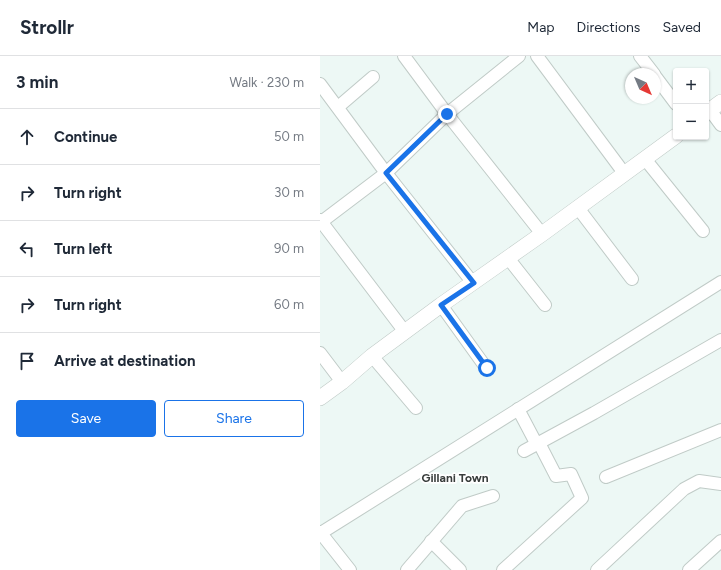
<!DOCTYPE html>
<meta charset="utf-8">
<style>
:root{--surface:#fff;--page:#f6f6f7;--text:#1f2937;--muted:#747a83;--line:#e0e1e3;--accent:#1a73e8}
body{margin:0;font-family:Figtree,sans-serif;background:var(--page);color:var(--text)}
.controls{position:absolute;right:12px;top:12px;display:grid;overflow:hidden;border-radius:4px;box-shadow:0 1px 3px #0004}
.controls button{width:36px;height:36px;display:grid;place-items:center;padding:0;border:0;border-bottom:1px solid var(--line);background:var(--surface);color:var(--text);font:20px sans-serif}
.compass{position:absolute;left:305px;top:12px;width:36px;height:36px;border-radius:50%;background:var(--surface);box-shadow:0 1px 3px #0004;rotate:136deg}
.stop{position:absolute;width:12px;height:12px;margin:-9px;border:3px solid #1a73e8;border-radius:50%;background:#fff}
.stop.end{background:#1a73e8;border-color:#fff;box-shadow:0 1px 4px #0008}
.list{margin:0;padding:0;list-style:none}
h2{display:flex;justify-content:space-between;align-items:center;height:52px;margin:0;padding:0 16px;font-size:17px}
h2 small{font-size:13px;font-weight:400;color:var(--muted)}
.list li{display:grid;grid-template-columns:26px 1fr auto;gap:12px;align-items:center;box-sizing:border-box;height:56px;padding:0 16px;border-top:1px solid var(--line)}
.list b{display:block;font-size:15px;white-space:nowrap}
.list em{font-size:13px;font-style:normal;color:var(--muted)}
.actions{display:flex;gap:8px;padding:12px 16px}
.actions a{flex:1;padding:9px 0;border:1px solid var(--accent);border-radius:4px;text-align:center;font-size:14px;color:var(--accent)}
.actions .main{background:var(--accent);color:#fff}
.icon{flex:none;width:22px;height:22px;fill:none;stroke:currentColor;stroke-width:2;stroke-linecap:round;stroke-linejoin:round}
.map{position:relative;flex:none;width:401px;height:514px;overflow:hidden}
header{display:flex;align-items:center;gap:24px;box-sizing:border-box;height:56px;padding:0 20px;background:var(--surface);border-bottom:1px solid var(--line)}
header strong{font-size:19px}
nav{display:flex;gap:22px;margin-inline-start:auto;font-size:14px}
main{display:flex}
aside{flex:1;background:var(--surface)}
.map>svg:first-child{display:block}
</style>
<header>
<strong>Strollr</strong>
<nav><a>Map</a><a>Directions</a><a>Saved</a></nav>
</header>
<main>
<aside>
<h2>3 min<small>Walk · 230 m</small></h2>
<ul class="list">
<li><svg class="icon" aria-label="ahead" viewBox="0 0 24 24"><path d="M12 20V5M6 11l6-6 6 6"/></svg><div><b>Continue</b></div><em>50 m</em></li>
<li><svg class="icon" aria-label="right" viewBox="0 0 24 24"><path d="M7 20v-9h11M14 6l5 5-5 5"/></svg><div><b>Turn right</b></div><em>30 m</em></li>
<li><svg class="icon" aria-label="left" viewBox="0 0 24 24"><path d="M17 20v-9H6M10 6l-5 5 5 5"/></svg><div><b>Turn left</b></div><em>90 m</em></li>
<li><svg class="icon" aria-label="right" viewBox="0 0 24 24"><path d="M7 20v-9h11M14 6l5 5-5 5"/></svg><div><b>Turn right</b></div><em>60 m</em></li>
<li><svg class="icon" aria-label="arrive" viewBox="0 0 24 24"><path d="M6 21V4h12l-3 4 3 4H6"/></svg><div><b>Arrive at destination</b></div></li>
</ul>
<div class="actions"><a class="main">Save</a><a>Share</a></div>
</aside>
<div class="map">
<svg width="401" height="514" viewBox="0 0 401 514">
<rect width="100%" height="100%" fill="#edf8f5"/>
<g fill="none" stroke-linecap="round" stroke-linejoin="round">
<defs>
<g id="minor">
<path d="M84,0L127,58L222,178"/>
<path d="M217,0L304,117"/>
<path d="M320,0L334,18"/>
<path d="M335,20L356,48"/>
<path d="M0,28L66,117L153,227"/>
<path d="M18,51L53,21"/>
<path d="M390,54L401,69"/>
<path d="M325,103L383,175"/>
<path d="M258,152L312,223"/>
<path d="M0,164L85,276"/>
<path d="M0,167L66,117L127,58L199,0"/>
<path d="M188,202L225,249"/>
<path d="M121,249L167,313"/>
<path d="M0,297L22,326"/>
<path d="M52,300L96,352"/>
<path d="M198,353L217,389"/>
<path d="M204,395L274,357L401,284"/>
<path d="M286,421L401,374"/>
<path d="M0,476L30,514"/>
<path d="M1,477L401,226"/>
<path d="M111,485L140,514"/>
<path d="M87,514L142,450L173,440"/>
<path d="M183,514L262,442L251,418L236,420L219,387"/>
<path d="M277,514L364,433L379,425L401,428"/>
<path d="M369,514L401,485"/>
</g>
<g id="tertiary">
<path d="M386,57L401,46"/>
<path d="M0,342L22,326L52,300L121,249L222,178L356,80"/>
</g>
</defs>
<use href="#minor" stroke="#c0cbc7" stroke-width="14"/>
<use href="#tertiary" stroke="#c0cbc7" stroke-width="16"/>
<use href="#minor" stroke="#fff" stroke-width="12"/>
<use href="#tertiary" stroke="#fff" stroke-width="15"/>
</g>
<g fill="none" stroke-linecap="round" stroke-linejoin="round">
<path stroke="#1a73e8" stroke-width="5" d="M127,58L66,117L154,227L121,249L167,312"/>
</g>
<g text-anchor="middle" stroke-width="3.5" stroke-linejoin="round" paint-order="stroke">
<g font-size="12" font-weight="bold" fill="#393d3c" stroke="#fff">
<text x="135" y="426">Gillani Town</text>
</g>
</g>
</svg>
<div class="controls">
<button>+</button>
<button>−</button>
</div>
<svg class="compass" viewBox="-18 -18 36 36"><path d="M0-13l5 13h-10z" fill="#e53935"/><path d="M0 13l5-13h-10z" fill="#747a83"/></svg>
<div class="stop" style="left:167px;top:312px"></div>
<div class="stop end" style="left:127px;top:58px"></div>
</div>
</main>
